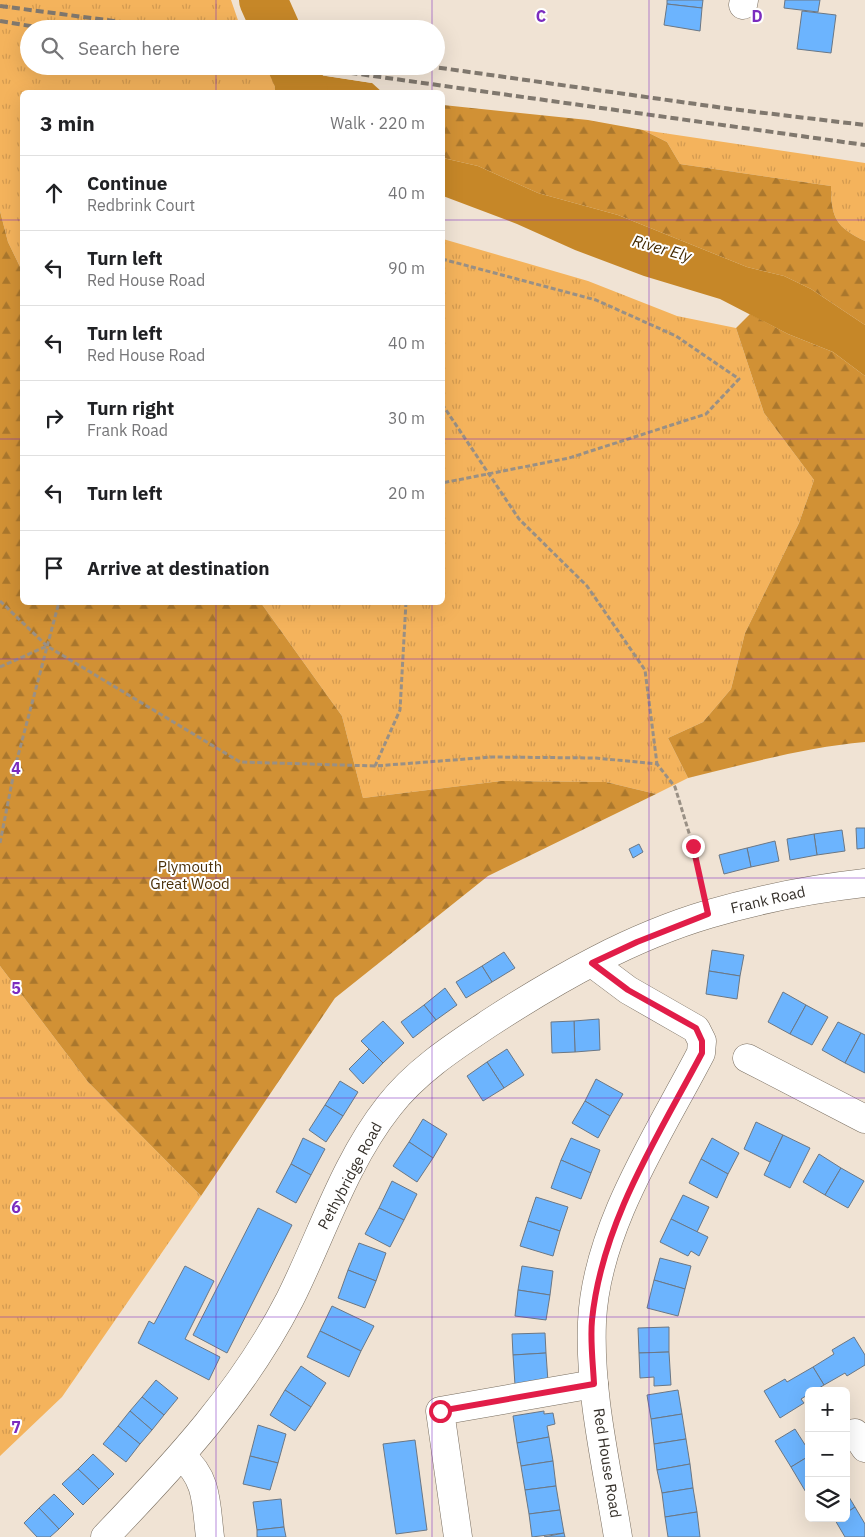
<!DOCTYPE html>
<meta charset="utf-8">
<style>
:root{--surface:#fff;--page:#f2f2f2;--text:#202124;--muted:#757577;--line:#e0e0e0}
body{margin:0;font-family:"IBM Plex Sans",sans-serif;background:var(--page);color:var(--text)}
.controls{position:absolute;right:15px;bottom:15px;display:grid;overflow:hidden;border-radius:8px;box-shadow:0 5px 20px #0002}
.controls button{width:45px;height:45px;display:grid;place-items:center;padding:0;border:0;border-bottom:1px solid var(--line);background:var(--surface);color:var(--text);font:25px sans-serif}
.stop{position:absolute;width:15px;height:15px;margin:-11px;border:4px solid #e11d48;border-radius:50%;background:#fff}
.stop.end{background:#e11d48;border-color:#fff;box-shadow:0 1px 5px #0008}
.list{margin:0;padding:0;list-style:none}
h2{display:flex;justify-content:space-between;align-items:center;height:65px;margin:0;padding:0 20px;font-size:21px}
h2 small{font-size:16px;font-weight:400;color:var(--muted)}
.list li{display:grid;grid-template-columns:32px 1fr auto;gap:15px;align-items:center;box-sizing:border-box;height:75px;padding:0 20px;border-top:1px solid var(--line)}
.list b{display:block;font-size:19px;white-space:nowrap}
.list p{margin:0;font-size:16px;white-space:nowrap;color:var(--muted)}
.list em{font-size:16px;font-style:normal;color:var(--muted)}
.icon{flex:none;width:28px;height:28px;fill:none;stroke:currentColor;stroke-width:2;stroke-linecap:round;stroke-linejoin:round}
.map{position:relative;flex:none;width:865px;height:1537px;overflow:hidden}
.search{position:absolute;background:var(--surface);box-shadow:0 5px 20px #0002;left:20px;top:20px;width:425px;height:55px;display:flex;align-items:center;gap:12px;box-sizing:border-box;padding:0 18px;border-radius:28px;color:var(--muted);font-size:19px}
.panel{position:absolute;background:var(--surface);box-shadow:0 5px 20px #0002;left:20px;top:90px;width:425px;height:515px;border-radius:8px}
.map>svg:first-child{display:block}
</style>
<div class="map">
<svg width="865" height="1537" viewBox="0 0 865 1537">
<defs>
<pattern id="grass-tufts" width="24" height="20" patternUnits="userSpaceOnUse" patternTransform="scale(1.25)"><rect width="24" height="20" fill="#f4b35c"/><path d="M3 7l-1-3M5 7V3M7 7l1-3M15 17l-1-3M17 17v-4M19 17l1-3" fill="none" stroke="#d29a50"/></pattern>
<pattern id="forest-firs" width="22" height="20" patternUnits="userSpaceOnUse" patternTransform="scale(1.25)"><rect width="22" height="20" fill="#d19135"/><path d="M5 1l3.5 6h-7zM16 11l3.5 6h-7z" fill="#aa772d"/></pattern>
</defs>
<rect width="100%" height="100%" fill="#f0e3d4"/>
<g fill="url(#grass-tufts)">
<path d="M0,0H231L241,29H29V66H267L274,68L275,92H22V271L8,242L0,211Z"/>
<path d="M643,130L865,163V241C836,227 831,218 831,186L680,164L667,142Z"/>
<path d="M443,239L588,281L677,316L736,328L764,413L814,480L799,523L745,633L731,689L703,722L668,738L688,778L656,794L606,782L501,781L363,798L342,716L261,603L442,602Z"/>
<path d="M0,966L88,1082L201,1196L62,1397L0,1456Z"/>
</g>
<g fill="url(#forest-firs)">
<path d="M443,105L588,120L643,130L667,142L680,164L831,186C831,218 836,227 865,241V325L811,289L784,276L747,267L618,215L538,193L478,166L443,158Z"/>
<path d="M0,211L8,242L22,271V602L261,603L342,716L363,798L501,781L606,782L656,794L488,876L335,998L201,1196L88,1082L0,966Z"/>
<path d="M750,314L788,334L833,352L865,376V742C806,747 746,764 688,778L668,738L703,722L731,689L745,633L799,523L814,480L764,413L736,328Z"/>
</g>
<g fill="#c68728">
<path d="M274,68L372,83L382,92H275Z"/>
<path d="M443,158L478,166L538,193L618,215L747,267L784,276L811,289L865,325V376L833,352L788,334L720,299L644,276L575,250L517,224L443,196Z"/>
</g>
<path fill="#f0e3d4" d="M272,66L370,80L372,83L274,68Z"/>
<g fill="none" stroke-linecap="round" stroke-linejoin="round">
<g stroke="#c68728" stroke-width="48">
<path d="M263,0L276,29"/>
<path d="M292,66L304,92"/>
</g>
</g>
<g fill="#6cb4fe" stroke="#6b7784">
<path d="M667,0H703L702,8L667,4Z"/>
<path d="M785,0H820L818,12L784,8Z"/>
<path d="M667,4L702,8L700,31L664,25Z"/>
<path d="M802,11L836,15L831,53L797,49Z"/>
<path d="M856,828H865V848L857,849Z"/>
<path d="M842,830L845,851L817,855L814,834Z"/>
<path d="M814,834L817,855L790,860L787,839Z"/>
<path d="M775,841L779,861L751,867L747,848Z"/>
<path d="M639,844L643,852L633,858L629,849Z"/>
<path d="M747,848L751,867L724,874L719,855Z"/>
<path d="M712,950L744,955L740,976L709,971Z"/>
<path d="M504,952L515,968L492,982L482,966Z"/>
<path d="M482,966L492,982L466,998L456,982Z"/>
<path d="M709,971L740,976L737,999L706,994Z"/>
<path d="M445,988L457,1005L436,1020L424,1005Z"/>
<path d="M783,992L806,1005L790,1034L768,1022Z"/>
<path d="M424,1005L436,1020L413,1038L401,1022Z"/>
<path d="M806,1005L828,1017L812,1045L790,1034Z"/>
<path d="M599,1019L600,1050L575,1052L574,1021Z"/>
<path d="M383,1021L404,1043L383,1063L361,1041Z"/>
<path d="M574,1021L575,1052L552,1053L551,1022Z"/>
<path d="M838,1022L861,1033L845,1063L822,1050Z"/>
<path d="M861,1033L865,1035V1073L845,1063Z"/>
<path d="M369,1049L383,1063L363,1084L349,1069Z"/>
<path d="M507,1049L524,1075L504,1088L487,1062Z"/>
<path d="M487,1062L504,1088L483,1101L467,1076Z"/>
<path d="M596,1079L623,1094L610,1116L585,1101Z"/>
<path d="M340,1081L358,1092L343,1116L325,1105Z"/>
<path d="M585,1101L610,1116L598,1138L572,1123Z"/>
<path d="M325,1105L343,1116L326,1142L309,1130Z"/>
<path d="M423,1119L447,1134L433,1158L409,1142Z"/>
<path d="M756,1122L783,1135L770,1162L744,1149Z"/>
<path d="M783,1135L810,1148L790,1188L764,1175Z"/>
<path d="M303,1138L325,1149L311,1175L291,1164Z"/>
<path d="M571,1138L600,1150L591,1173L561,1160Z"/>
<path d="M712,1138L739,1153L728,1174L701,1159Z"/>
<path d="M409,1142L433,1158L417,1182L393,1166Z"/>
<path d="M819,1154L841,1168L825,1195L803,1182Z"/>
<path d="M701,1159L728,1174L717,1198L689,1183Z"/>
<path d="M561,1160L591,1173L581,1199L551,1188Z"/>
<path d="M291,1164L311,1175L296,1203L276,1192Z"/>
<path d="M841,1168L864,1181L848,1208L825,1195Z"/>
<path d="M392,1181L417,1194L404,1220L379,1208Z"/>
<path d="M683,1195L709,1207L697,1232L671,1219Z"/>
<path d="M536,1197L568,1207L560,1231L528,1221Z"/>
<path d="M258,1208L292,1225L227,1353L193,1335Z"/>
<path d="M379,1208L404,1220L390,1247L365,1234Z"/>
<path d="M671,1219L708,1237L699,1256L691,1251L688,1256L660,1242Z"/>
<path d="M528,1221L560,1231L553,1256L520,1246Z"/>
<path d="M359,1243L386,1253L376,1281L348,1270Z"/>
<path d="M660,1258L691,1266L685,1289L654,1280Z"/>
<path d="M185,1266L214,1281L185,1339L220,1357L209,1380L138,1343L149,1321L154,1324Z"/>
<path d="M522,1266L553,1271L550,1295L518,1290Z"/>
<path d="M348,1270L376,1281L365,1308L338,1298Z"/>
<path d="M654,1280L685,1289L678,1316L647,1308Z"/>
<path d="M518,1290L550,1295L546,1320L515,1316Z"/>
<path d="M332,1306L374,1326L361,1351L320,1331Z"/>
<path d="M669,1327V1352L639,1353L638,1328Z"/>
<path d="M320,1331L361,1351L349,1377L307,1357Z"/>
<path d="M545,1333L546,1353L513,1355L512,1334Z"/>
<path d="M854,1337L865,1355V1365L847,1376L845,1373L824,1385L813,1367L834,1354L832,1350Z"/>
<path d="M669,1352L671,1385L654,1386V1377L640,1378L639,1353Z"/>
<path d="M546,1353L548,1382L515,1385L513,1355Z"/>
<path d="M301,1366L326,1383L311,1407L285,1390Z"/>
<path d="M813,1367L824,1385L814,1391H809V1394L801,1399L804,1403L780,1418L764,1391L785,1379L787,1382Z"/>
<path d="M156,1380L178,1398L164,1415L142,1397Z"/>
<path d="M285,1390L311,1407L295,1431L270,1415Z"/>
<path d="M678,1390L682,1414L651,1419L647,1395Z"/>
<path d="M142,1397L164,1415L152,1430L130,1411Z"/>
<path d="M130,1411L152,1430L140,1444L118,1426Z"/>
<path d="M544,1411V1414L553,1413L555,1424L547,1426L549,1437L517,1443L513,1416Z"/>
<path d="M682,1414L686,1439L654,1444L651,1419Z"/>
<path d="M258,1425L286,1434L278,1463L250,1456Z"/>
<path d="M118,1426L140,1444L126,1462L103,1444Z"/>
<path d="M795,1429L809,1451V1456L791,1467L775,1441Z"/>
<path d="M549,1437L553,1461L521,1466L517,1443Z"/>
<path d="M686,1439L690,1464L657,1470L654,1444Z"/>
<path d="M415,1440L427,1530L396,1534L383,1444Z"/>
<path d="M93,1454L114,1474L99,1489L78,1469Z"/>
<path d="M250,1456L278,1463L270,1490L243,1484Z"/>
<path d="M809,1456V1493L807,1494L791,1467Z"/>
<path d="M553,1461L556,1486L525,1490L521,1466Z"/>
<path d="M690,1464L693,1488L662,1493L657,1470Z"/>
<path d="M78,1469L99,1489L83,1505L62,1484Z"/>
<path d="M556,1486L560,1510L529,1514L525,1490Z"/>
<path d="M693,1488L697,1512L665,1517L662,1493Z"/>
<path d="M846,1492L855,1507L846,1513Z"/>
<path d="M54,1494L74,1514L59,1529L39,1508Z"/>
<path d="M281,1499L284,1527L257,1530L253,1502Z"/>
<path d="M855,1507L865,1524V1537H845L835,1520L846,1518V1513Z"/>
<path d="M39,1508L59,1529L50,1537H37L24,1523Z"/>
<path d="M560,1510L564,1533L532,1537L529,1514Z"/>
<path d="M697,1512L700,1537H668L665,1517Z"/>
<path d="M284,1527L286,1537H257V1530Z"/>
<path d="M564,1533L565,1537H544Z"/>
</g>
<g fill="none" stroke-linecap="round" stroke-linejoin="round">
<defs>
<g id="minor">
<path d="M743,5L744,0"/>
<path d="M592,963L628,990L696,1029L702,1041L701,1053C659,1134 596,1228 592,1322C589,1394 607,1467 618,1537"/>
<path d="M747,1058L865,1119"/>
<path d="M855,1433L865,1448"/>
<path d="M182,1457C208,1478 206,1505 210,1537"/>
<path d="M105,1537C176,1463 243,1391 290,1299C322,1235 344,1163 389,1106C416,1071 455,1046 491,1022C559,978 631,937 709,914C760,899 812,889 865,883"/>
<path d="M458,1537L440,1411L594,1384"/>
</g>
</defs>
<use href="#minor" stroke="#786d5f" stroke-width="29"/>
<g stroke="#999085" stroke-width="3" stroke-dasharray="5 2.5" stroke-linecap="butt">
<path d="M442,259L596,300L676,336L739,379L706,414L569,458L442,483"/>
<path d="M442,404L519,519L587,586L645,670L657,764"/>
<path d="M0,601L47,646L240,762L375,766"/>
<path d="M406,602L400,710L375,766L492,757L596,758L657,764L675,787L693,846L703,889"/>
<path d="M0,667L47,646"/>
<path d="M0,843L15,767L59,602"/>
</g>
<use href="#minor" stroke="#fff" stroke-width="28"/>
<g stroke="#80786e" stroke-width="4" stroke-dasharray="8 4" stroke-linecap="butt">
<path d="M0,6L175,29"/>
<path d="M0,21L49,29"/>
<path d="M302,66L865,145"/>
<path d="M427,66L731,109L865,125"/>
</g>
</g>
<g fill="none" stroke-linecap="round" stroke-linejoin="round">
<path stroke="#e11d48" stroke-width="6" d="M440,1411L594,1384C593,1363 590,1341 592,1320C602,1222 657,1138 702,1053V1041L696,1028L628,990L592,963L637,942L708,914L693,846"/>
</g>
<path fill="none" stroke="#7b2cbf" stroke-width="1" stroke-opacity="0.55" d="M216,0V29M432,0V29M649,0V1537M216,66V92M432,66V92M0,220H22M442,220H865M0,439H22M442,439H865M216,602V1537M432,602V1537M0,659H865M0,878H865M0,1098H865M0,1317H865"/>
<g text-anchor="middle" stroke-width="4" stroke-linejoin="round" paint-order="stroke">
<g font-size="15" fill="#4a3009" stroke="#fff">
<text x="190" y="872">Plymouth<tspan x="190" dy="17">Great Wood</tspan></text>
</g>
<g font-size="15" fill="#342f29" stroke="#fff">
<text transform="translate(768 900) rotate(-13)" y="5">Frank Road</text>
<text transform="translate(350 1176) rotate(-62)" y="5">Pethybridge Road</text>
<text transform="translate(607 1463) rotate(81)" y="5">Red House Road</text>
</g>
<g font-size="16" font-style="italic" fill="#452c04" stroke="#fff">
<text transform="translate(662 248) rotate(16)" y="6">River Ely</text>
</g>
</g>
<g font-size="16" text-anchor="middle" font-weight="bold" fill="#7b2cbf" stroke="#fff" stroke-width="4" stroke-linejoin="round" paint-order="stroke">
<text x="541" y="22">C</text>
<text x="757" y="22">D</text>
<text x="16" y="774">4</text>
<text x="16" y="994">5</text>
<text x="16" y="1213">6</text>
<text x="16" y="1433">7</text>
</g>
</svg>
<div class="controls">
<button>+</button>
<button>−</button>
<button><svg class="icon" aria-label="layers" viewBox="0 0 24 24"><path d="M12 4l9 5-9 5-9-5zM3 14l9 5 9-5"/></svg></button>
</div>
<div class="stop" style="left:440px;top:1411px"></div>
<div class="stop end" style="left:693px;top:846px"></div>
<div class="search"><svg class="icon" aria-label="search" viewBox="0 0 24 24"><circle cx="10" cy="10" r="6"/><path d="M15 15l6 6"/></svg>Search here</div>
<section class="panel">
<h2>3 min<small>Walk · 220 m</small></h2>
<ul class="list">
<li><svg class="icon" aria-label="ahead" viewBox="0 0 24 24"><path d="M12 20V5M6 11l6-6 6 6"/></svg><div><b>Continue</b><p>Redbrink Court</p></div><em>40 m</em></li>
<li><svg class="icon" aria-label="left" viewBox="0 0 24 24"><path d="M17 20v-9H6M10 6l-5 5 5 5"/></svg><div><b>Turn left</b><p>Red House Road</p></div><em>90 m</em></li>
<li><svg class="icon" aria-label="left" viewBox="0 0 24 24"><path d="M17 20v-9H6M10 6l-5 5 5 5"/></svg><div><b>Turn left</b><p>Red House Road</p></div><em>40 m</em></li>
<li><svg class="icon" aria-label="right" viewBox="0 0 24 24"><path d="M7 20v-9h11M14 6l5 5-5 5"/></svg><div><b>Turn right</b><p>Frank Road</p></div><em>30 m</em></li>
<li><svg class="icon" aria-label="left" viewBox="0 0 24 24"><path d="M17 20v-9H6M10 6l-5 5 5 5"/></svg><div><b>Turn left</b></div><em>20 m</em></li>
<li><svg class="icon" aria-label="arrive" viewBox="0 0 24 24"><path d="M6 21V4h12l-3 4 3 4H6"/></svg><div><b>Arrive at destination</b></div></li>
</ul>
</section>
</div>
